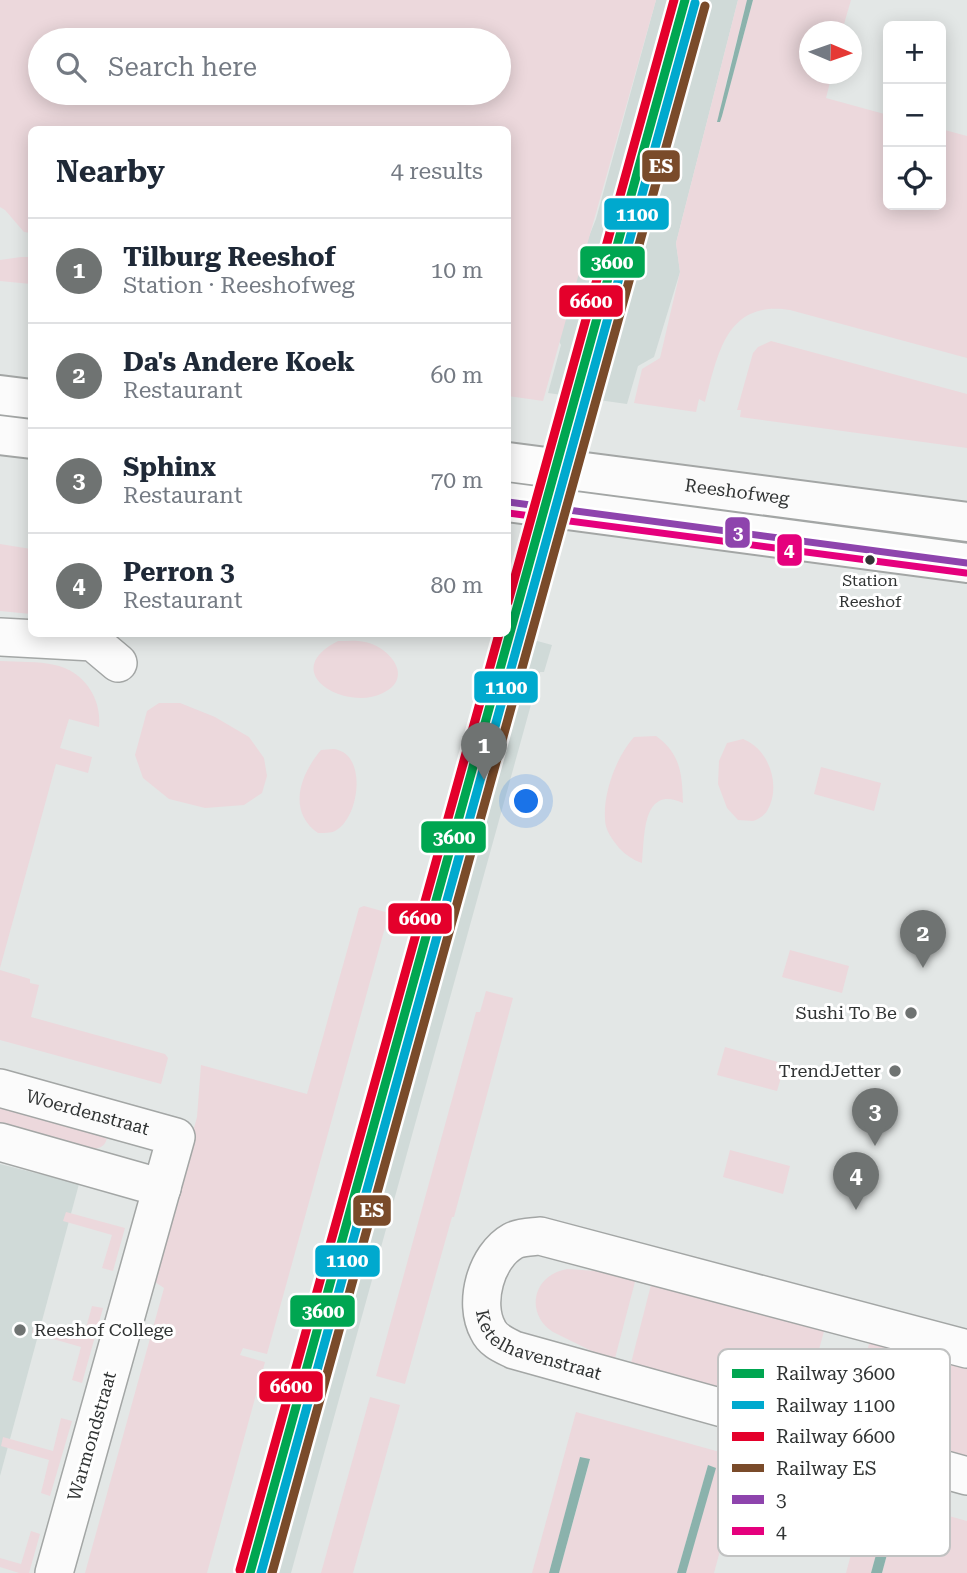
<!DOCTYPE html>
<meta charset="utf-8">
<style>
:root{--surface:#fff;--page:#f2f2f3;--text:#1f2937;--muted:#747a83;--line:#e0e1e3;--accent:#6f7372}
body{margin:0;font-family:"Roboto Serif",serif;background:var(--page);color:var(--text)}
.controls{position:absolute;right:21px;top:21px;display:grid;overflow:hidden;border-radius:10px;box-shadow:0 4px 18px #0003}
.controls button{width:63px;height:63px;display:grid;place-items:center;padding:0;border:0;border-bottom:2px solid var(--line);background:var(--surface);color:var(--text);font:35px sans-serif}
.compass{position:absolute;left:799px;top:21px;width:63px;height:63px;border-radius:50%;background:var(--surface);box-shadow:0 4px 18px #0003;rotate:92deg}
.you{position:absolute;left:527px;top:802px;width:24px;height:24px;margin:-18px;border:5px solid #fff;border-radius:50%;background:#1a73e8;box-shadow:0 0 0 10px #1a73e833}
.badge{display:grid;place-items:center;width:46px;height:46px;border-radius:50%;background:var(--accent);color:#fff;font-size:23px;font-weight:700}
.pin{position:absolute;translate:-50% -58px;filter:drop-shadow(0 2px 4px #0008)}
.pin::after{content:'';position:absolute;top:37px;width:24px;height:21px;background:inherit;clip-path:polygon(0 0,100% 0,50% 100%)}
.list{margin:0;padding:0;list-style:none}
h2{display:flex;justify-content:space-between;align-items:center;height:91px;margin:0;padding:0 28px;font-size:30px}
h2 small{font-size:23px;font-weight:400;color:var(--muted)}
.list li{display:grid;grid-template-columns:46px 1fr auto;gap:21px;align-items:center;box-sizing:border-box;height:105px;padding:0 28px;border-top:2px solid var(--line)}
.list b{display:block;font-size:26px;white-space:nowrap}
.list p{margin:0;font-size:23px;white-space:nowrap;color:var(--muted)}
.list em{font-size:23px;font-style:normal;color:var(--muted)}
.icon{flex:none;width:38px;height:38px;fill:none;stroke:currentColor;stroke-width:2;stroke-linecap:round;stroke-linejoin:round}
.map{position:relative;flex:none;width:967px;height:1573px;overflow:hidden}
.search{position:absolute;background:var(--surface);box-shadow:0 4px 18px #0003;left:28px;top:28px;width:483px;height:77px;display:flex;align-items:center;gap:18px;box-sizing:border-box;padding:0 24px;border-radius:38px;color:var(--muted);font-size:26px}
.panel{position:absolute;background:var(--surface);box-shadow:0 4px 18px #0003;left:28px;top:126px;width:483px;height:511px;border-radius:10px}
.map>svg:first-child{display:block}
</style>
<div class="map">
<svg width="967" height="1573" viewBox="0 0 967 1573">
<rect width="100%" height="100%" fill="#e3e7e6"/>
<g fill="#d0dad8">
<path d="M656,0H738L676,243L680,272L654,357L638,366L627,404L548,393L561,345L552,328L596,219Z"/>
<path d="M508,633L552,645L544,672H540L291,1573H237L490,658L486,657L492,634Z"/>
<path d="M0,1164L79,1184L0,1476Z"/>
</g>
<g fill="#ecd8dc" fill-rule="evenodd">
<path d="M0,0H656L543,401L508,396V130H32L31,233L24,232L5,210L0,207ZM40,40H499V93H40Z"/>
<path d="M738,0H747L726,83L722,116L753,0H851L842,31L810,32V74H832L826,98L888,115V205H941V129L967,136V358L790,310C726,300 718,354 705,402L699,399L696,412L634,403L642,369L660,358L680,272L676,243Z"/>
<path d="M21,257H31V284L0,281V260Z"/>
<path d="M771,341L967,394V448L740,417L741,410H737L753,353L758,347Z"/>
<path d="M0,544L31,549V614L0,611Z"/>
<path d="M338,641C347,641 357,640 365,642C390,647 415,678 383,693C345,712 277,672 338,641Z"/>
<path d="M0,661C18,662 38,661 55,665C84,671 102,699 99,727L69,719L60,748L92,757L88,773L56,764L0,968Z"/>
<path d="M159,703H180L215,717L249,737L264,758L267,776L262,793L244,805L205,808L169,799L143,778L135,755L147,711Z"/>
<path d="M656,736C681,754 682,774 683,803C641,784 645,839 642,863C633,860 626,855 619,848C612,839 605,830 605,819C603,792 617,756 634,737Z"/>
<path d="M743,739C769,749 782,786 767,811C764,816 758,819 753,821L738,820L727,808L718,784L719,761L727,743Z"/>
<path d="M321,750C326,750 334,748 338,750C367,758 359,819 335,831C331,833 323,833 318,833C287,811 300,775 321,750Z"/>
<path d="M821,767L881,783L874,811L814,794Z"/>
<path d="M364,906L389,913L267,1354L243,1348L240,1355L265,1362L207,1573H85L164,1288L152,1280L197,1117L201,1065L307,1094L359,908Z"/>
<path d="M790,950L849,966L842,993L782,977Z"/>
<path d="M0,970L30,979V983L39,985L31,1017L165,1054L168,1058L161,1084L0,1040Z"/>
<path d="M486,991L513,998L454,1217H452L405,1384L376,1376L476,1012H480Z"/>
<path d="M725,1047L785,1064L777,1091L717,1075Z"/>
<path d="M0,1096L107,1135C107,1145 101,1149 91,1149L0,1124Z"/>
<path d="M730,1150L790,1166L783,1194L723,1177Z"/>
<path d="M66,1212L125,1228L113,1271L102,1268L112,1235L63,1221Z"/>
<path d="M568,1269L637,1274L614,1362L553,1332C524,1313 533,1274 568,1269Z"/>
<path d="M653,1277L826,1324L801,1415L630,1367Z"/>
<path d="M92,1306L103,1308L82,1383L72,1380L81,1347L32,1333L34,1325L83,1339Z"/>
<path d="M871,1337L967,1363V1461L846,1428Z"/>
<path d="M370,1397L400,1405L353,1573H321Z"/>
<path d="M576,1412L745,1459L714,1573H686L715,1468L708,1465L677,1573H559L590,1460L581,1457L549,1573H532Z"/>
<path d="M61,1418L72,1421L50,1496L41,1493L49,1460L1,1446L3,1437L53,1451Z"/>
<path d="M899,1502L967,1521V1573H882L895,1525L885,1522L871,1573H846L863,1510L895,1519Z"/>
<path d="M31,1531L40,1534L29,1573H19L0,1567V1558L21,1564Z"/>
</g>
<g fill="#8bb2ac">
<path d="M747,0H753L722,116L720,122H717Z"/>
<path d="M580,1457L590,1459L559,1573H549Z"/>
<path d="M708,1465L716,1468L686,1573H677Z"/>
<path d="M885,1522L895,1525L882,1573H871Z"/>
</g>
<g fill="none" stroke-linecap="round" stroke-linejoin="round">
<defs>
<g id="minor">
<path d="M0,637L93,642L118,663"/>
<path id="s1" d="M0,1088L176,1137L54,1573"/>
<path d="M0,1142L162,1188"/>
<path id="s2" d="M967,1349L540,1236C532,1237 520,1237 513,1241C486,1256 473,1303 488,1330C493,1341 504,1345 514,1350L967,1476"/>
</g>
<g id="tertiary">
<path d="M0,395L32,399"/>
<path d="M0,435L32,439"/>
<path id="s3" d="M508,462L967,522"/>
<path d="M508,502L967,563"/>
</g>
</defs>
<use href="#minor" stroke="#a3a6a5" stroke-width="40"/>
<use href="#tertiary" stroke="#a3a6a5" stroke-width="42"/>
<use href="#minor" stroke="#fbfbfb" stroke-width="37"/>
<use href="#tertiary" stroke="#fbfbfb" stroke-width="38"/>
<defs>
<path id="bus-1" d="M508,502L967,563"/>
<path id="bus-2" d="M508,513L966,573"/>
</defs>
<use href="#bus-1" stroke="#fff" stroke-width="12"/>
<use href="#bus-2" stroke="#fff" stroke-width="12"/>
<use href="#bus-1" stroke="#8e44ad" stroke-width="7"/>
<use href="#bus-2" stroke="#e5007d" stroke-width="7"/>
<defs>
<path id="rail-1" d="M250,1573L685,0"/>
<path id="rail-2" d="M261,1573L695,3"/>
<g id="rail-3">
<path d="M508,602L674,0"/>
<path d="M240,1570L499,634"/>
</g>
<path id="rail-4" d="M272,1573L705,6"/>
</defs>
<use href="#rail-1" stroke="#fff" stroke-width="14"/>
<use href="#rail-2" stroke="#fff" stroke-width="14"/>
<use href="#rail-3" stroke="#fff" stroke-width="14"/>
<use href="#rail-4" stroke="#fff" stroke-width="14"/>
<use href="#rail-1" stroke="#00a651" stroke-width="9"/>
<use href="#rail-2" stroke="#00a9ce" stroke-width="9"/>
<use href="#rail-3" stroke="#e4002b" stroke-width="9"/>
<use href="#rail-4" stroke="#7a4b2a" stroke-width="9"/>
</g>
<circle fill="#313434" stroke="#fff" stroke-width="2.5" cx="870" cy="560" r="6"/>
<g fill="#6f7372" stroke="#fff" stroke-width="2.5">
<circle cx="911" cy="1013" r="7"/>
<circle cx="895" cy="1071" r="7"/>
<circle cx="20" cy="1330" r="7"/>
</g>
<g text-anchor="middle" stroke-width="6" stroke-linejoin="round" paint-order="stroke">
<g font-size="16" fill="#313434" stroke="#fff">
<text x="870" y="586">Station<tspan x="870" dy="21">Reeshof</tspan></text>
</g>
<g font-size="18" fill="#313434" stroke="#fff">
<text dy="6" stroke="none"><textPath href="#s3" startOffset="231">Reeshofweg</textPath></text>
<text dy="6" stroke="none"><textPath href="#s1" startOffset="91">Woerdenstraat</textPath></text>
<text dy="6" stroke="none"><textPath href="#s2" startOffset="621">Ketelhavenstraat</textPath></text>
<text transform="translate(92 1436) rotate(-74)" y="6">Warmondstraat</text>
</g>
<g font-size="18" fill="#313434" stroke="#fff" text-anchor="end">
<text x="897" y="1019">Sushi To Be</text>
<text x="881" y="1077">TrendJetter</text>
<text x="34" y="1336" text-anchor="start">Reeshof College</text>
</g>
</g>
<rect x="718" y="1349" width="232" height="207" rx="10" fill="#fff" stroke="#c1c2c2" stroke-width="2"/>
<rect x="732" y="1369" width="32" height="9" fill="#00a651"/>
<rect x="732" y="1401" width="32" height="8" fill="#00a9ce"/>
<rect x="732" y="1432" width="32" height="9" fill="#e4002b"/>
<rect x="732" y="1464" width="32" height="8" fill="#7a4b2a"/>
<rect x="732" y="1495" width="32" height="9" fill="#8e44ad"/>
<rect x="732" y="1527" width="32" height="8" fill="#e5007d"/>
<g font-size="19" fill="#313434">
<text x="776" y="1380">Railway 3600</text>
<text x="776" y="1412">Railway 1100</text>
<text x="776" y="1443">Railway 6600</text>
<text x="776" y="1475">Railway ES</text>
<text x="776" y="1506">3</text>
<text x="776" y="1538">4</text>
</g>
<g stroke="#fff" stroke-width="2.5">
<rect x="641" y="149" width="40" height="34" rx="7" fill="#7a4b2a"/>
<rect x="603" y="197" width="67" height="34" rx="7" fill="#00a9ce"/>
<rect x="579" y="245" width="67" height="34" rx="7" fill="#00a651"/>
<rect x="558" y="284" width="66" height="34" rx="7" fill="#e4002b"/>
<rect x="724" y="516" width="27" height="33" rx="7" fill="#8e44ad"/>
<rect x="776" y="533" width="27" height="34" rx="7" fill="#e5007d"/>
<rect x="473" y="670" width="66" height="34" rx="7" fill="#00a9ce"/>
<rect x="420" y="820" width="67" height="34" rx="7" fill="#00a651"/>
<rect x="387" y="902" width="66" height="33" rx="7" fill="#e4002b"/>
<rect x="352" y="1194" width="40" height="33" rx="7" fill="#7a4b2a"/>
<rect x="314" y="1244" width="67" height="34" rx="7" fill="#00a9ce"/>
<rect x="289" y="1294" width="67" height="34" rx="7" fill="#00a651"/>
<rect x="258" y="1370" width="66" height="33" rx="7" fill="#e4002b"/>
</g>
<g font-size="19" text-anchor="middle" font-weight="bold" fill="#fff">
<text x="661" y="173">ES</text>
<text x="637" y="221">1100</text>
<text x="612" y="269">3600</text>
<text x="591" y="308">6600</text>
<text x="738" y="539">3</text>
<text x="789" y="557">4</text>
<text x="506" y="694">1100</text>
<text x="454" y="844">3600</text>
<text x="420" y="925">6600</text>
<text x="372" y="1217">ES</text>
<text x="347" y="1267">1100</text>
<text x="323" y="1318">3600</text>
<text x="291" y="1393">6600</text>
</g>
</svg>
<div class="controls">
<button>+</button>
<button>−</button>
<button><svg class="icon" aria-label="locate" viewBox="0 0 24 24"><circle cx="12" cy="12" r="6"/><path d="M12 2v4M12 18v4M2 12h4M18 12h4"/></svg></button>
</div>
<svg class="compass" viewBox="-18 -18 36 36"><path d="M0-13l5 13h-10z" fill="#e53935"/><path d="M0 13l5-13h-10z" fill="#747a83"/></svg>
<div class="you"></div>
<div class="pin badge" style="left:484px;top:780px">1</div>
<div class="pin badge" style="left:923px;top:968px">2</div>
<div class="pin badge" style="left:875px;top:1146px">3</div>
<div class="pin badge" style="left:856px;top:1210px">4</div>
<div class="search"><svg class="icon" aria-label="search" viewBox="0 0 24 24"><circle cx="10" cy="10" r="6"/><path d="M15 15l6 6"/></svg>Search here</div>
<section class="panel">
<h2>Nearby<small>4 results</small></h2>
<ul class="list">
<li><span class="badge">1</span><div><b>Tilburg Reeshof</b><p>Station · Reeshofweg</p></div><em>10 m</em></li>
<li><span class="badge">2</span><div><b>Da's Andere Koek</b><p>Restaurant</p></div><em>60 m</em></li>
<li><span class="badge">3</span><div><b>Sphinx</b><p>Restaurant</p></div><em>70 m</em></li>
<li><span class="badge">4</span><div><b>Perron 3</b><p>Restaurant</p></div><em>80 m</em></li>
</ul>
</section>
</div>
